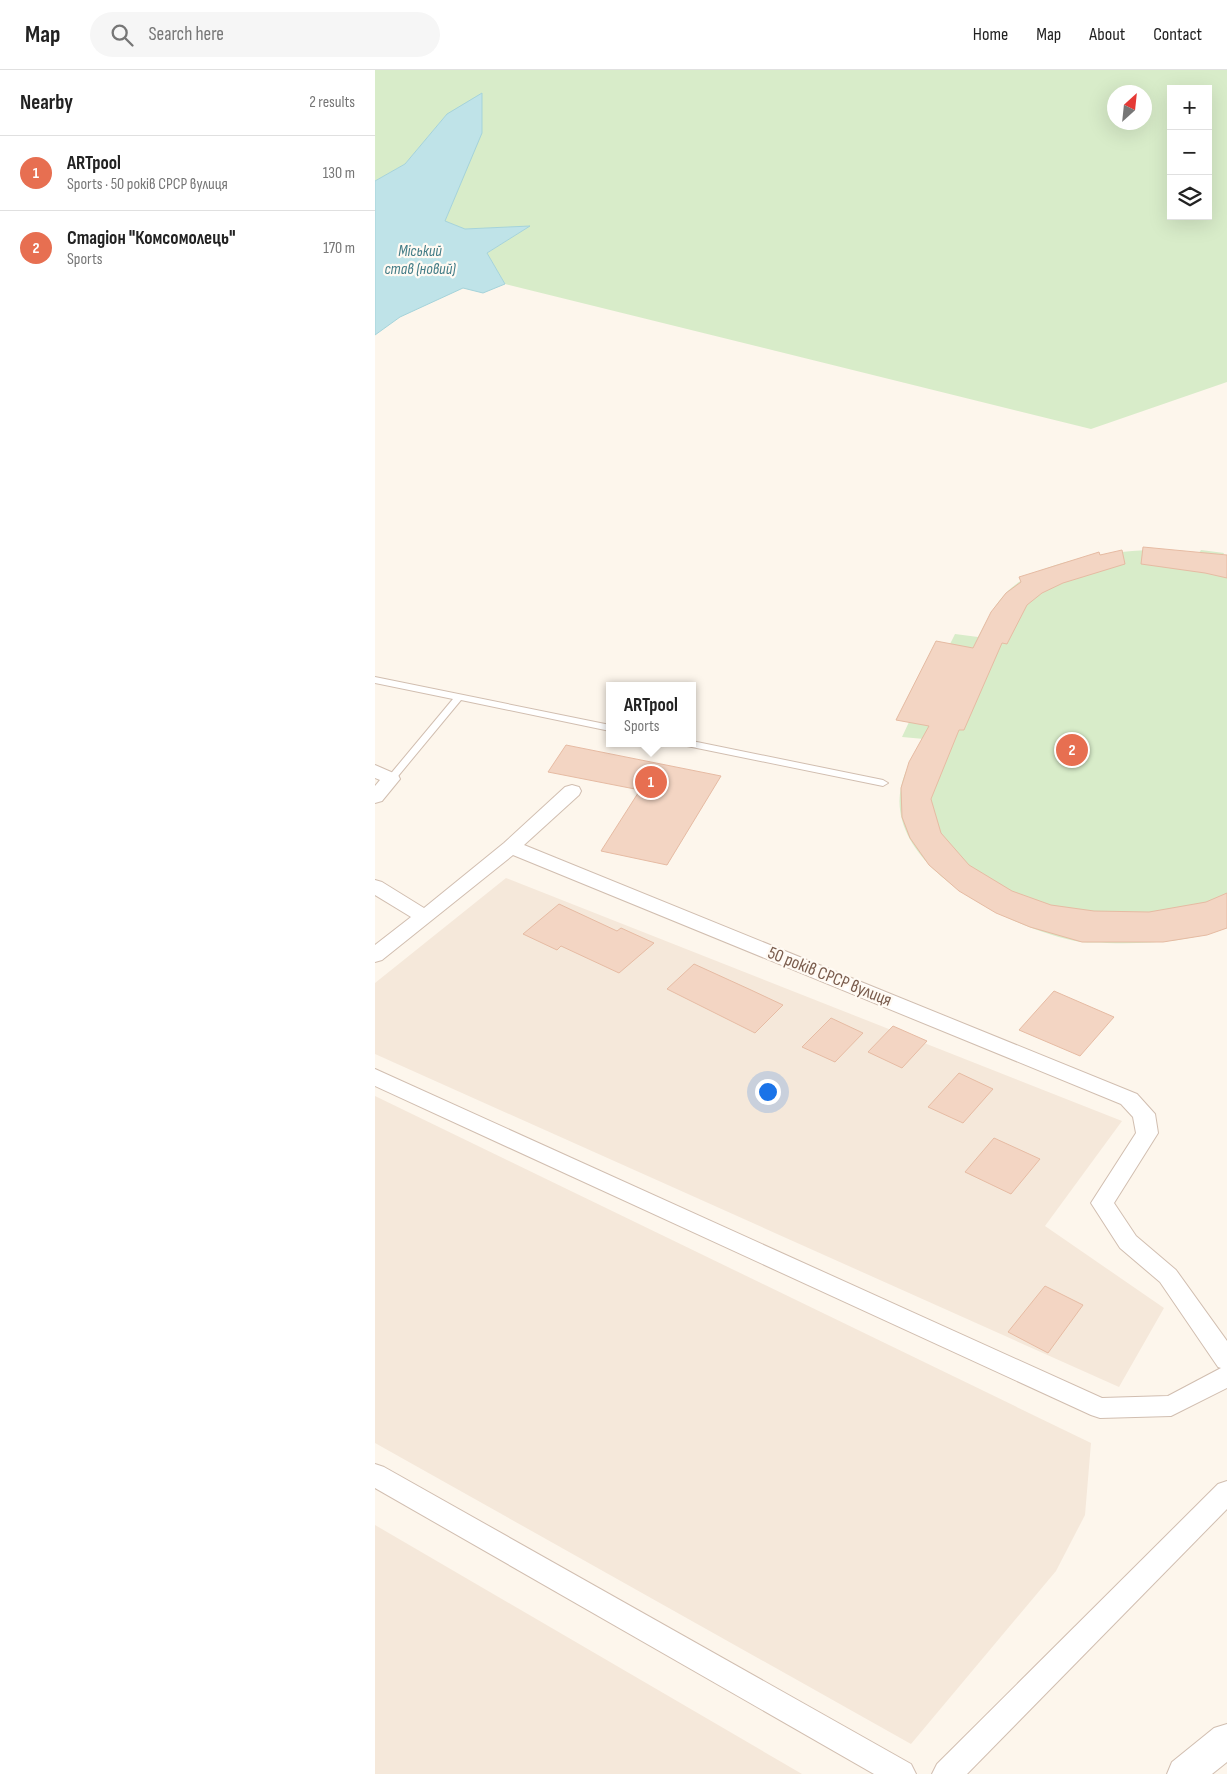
<!DOCTYPE html>
<meta charset="utf-8">
<style>
:root{--surface:#fff;--page:#f6f6f6;--text:#222;--muted:#767676;--line:#e0e0e0;--accent:#e76f51}
body{margin:0;font-family:"Sofia Sans Condensed",sans-serif;background:var(--page);color:var(--text)}
.controls{position:absolute;right:15px;top:15px;display:grid;overflow:hidden;border-radius:0px;box-shadow:0 5px 20px #0002}
.controls button{width:45px;height:45px;display:grid;place-items:center;padding:0;border:0;border-bottom:1px solid var(--line);background:var(--surface);color:var(--text);font:25px sans-serif}
.compass{position:absolute;left:732px;top:15px;width:45px;height:45px;border-radius:50%;background:var(--surface);box-shadow:0 5px 20px #0002;rotate:27deg}
.you{position:absolute;left:392px;top:1021px;width:18px;height:18px;margin:-12px;border:4px solid #fff;border-radius:50%;background:#1a73e8;box-shadow:0 0 0 8px #1a73e833}
.badge{display:grid;place-items:center;width:32px;height:32px;border-radius:50%;background:var(--accent);color:#fff;font-size:16px;font-weight:700}
.pin{position:absolute;translate:-50% -50%;border:2px solid #fff;box-shadow:0 1px 5px #0006}
.popup{position:absolute;left:231px;top:612px;width:90px;height:65px;box-sizing:border-box;display:grid;place-content:center;border-radius:0px;background:var(--surface);filter:drop-shadow(0 1px 4px #0005);font-size:16px;white-space:nowrap;color:var(--muted)}
.popup b{font-size:19px;color:var(--text)}
.popup::after{content:'';position:absolute;left:50%;top:100%;margin-left:-10px;border:10px solid transparent;border-top-color:var(--surface)}
.list{margin:0;padding:0;list-style:none}
h2{display:flex;justify-content:space-between;align-items:center;height:65px;margin:0;padding:0 20px;font-size:21px}
h2 small{font-size:16px;font-weight:400;color:var(--muted)}
.list li{display:grid;grid-template-columns:32px 1fr auto;gap:15px;align-items:center;box-sizing:border-box;height:75px;padding:0 20px;border-top:1px solid var(--line)}
.list b{display:block;font-size:19px;white-space:nowrap}
.list p{margin:0;font-size:16px;white-space:nowrap;color:var(--muted)}
.list em{font-size:16px;font-style:normal;color:var(--muted)}
.icon{flex:none;width:28px;height:28px;fill:none;stroke:currentColor;stroke-width:2;stroke-linecap:round;stroke-linejoin:round}
.map{position:relative;flex:none;width:852px;height:1704px;overflow:hidden}
header{display:flex;align-items:center;gap:30px;box-sizing:border-box;height:70px;padding:0 25px;background:var(--surface);border-bottom:1px solid var(--line)}
header strong{font-size:24px}
nav{display:flex;gap:28px;margin-inline-start:auto;font-size:18px}
.search{width:350px;height:45px;background:var(--page);display:flex;align-items:center;gap:12px;box-sizing:border-box;padding:0 18px;border-radius:28px;color:var(--muted);font-size:19px}
main{display:flex}
aside{flex:1;background:var(--surface)}
.map>svg:first-child{display:block}
</style>
<header>
<strong>Map</strong>
<div class="search"><svg class="icon" aria-label="search" viewBox="0 0 24 24"><circle cx="10" cy="10" r="6"/><path d="M15 15l6 6"/></svg>Search here</div>
<nav><a>Home</a><a>Map</a><a>About</a><a>Contact</a></nav>
</header>
<main>
<aside>
<h2>Nearby<small>2 results</small></h2>
<ul class="list">
<li><span class="badge">1</span><div><b>ARTpool</b><p>Sports · 50 років СРСР вулиця</p></div><em>130 m</em></li>
<li><span class="badge">2</span><div><b>Стадіон &quot;Комсомолець&quot;</b><p>Sports</p></div><em>170 m</em></li>
</ul>
</aside>
<div class="map">
<svg width="852" height="1704" viewBox="0 0 852 1704">
<rect width="100%" height="100%" fill="#fdf6ec"/>
<g fill="#f5e8da">
<path d="M131,808L747,1051L670,1156L789,1238L744,1317L0,984V913Z"/>
<path d="M0,1026L716,1373L710,1445L681,1501L536,1674L0,1373Z"/>
<path d="M0,1455L427,1704H0Z"/>
</g>
<g fill="#d8ecc9" fill-rule="evenodd">
<path d="M0,0H852V312L716,359L130,214L112,183L153,157L90,159L70,151L88,108L72,44L30,94L0,111ZM796,19H833V146H796ZM740,22H770V52H740Z"/>
<path d="M772,480L824,483L826,480L849,483L848,485L852,486V858C814,872 773,874 732,873C724,872 714,873 706,872C642,861 509,799 526,717C530,699 539,684 549,669L527,667L534,652L521,650L561,571L575,574L580,564L603,567C611,552 618,537 630,524C658,492 731,482 772,480Z"/>
</g>
<path fill="#bfe3e8" stroke="#a5d3da" d="M107,23V63L70,151L90,159L155,156L112,183L130,214L108,223L88,218L25,247L0,265V111L30,94L72,44Z"/>
<g fill="#f3d5c3" stroke="#e6bba3">
<path d="M768,477L852,485V508L830,503L766,494Z"/>
<path d="M747,480L750,494L688,513L667,523L652,535L632,574L627,573L589,660H584L556,729L566,763L594,795L637,821L676,835L719,841L774,842L831,832L852,823V858L832,865L788,872H707L655,857L621,843L584,821L554,795L535,768L527,747L526,718L534,692L554,656L521,650L561,571L598,578L616,542L631,523L646,512L644,507L724,482L725,485Z"/>
<path d="M191,675L346,706L292,795L226,781L265,720L173,702Z"/>
<path d="M184,834L242,861L246,858L279,873L244,903L186,876L182,880L148,864Z"/>
<path d="M319,894L376,920L408,935L380,963L292,919Z"/>
<path d="M679,921L739,947L705,986L644,960Z"/>
<path d="M456,948L488,963L460,992L427,977Z"/>
<path d="M518,956L552,971L527,998L493,982Z"/>
<path d="M584,1003L618,1019L588,1053L553,1037Z"/>
<path d="M619,1068L665,1089L636,1124L590,1102Z"/>
<path d="M670,1216L708,1235L673,1283L633,1262Z"/>
</g>
<g fill="none" stroke-linecap="round" stroke-linejoin="round">
<defs>
<g id="service">
<path d="M0,607L235,655V661L86,630L19,711L16,712L11,709L13,707L78,629L0,613Z"/>
<path d="M317,671L508,710L513,713L508,716L312,676L308,673H317Z"/>
</g>
<g id="minor">
<path d="M0,695L23,705L25,709L7,731L0,733V716L5,710L0,708Z"/>
<path d="M197,715L204,717L206,721L204,725L149,775L762,1024L780,1044L783,1063L739,1133L761,1166L801,1200L852,1271V1318L796,1346L725,1348L716,1345L0,1016V999L727,1328L793,1326L846,1298L843,1297L785,1212L745,1178L716,1133L761,1063L758,1047L746,1034L138,785L7,890L0,892V875L36,847L0,825V810L7,812L49,838L129,773L190,717Z"/>
<path d="M0,1394L9,1397L536,1694L541,1704H499L0,1418Z"/>
<path d="M852,1411V1439L592,1704H557L562,1694L843,1414Z"/>
</g>
<path id="tertiary" d="M852,1654V1692L837,1704H792L797,1692L839,1658Z"/>
</defs>
<use href="#service" stroke="#d1beb0" stroke-width="2"/>
<use href="#minor" stroke="#d1beb0" stroke-width="2"/>
<use href="#tertiary" stroke="#d1beb0" stroke-width="2"/>
<use href="#service" fill="#fff" fill-rule="evenodd"/>
<use href="#minor" fill="#fff" fill-rule="evenodd"/>
<use href="#tertiary" fill="#fff" fill-rule="evenodd"/>
</g>
<g text-anchor="middle" stroke-width="4.5" stroke-linejoin="round" paint-order="stroke">
<g font-size="16" font-style="italic" fill="#437c86" stroke="#fffaf3">
<text x="45" y="186">Міський<tspan x="45" dy="18">став (новий)</tspan></text>
</g>
<g font-size="18" fill="#7a5c4d" stroke="#fffaf3">
<text transform="translate(455 906) rotate(22)" y="6">50 років СРСР вулиця</text>
</g>
</g>
</svg>
<div class="controls">
<button>+</button>
<button>−</button>
<button><svg class="icon" aria-label="layers" viewBox="0 0 24 24"><path d="M12 4l9 5-9 5-9-5zM3 14l9 5 9-5"/></svg></button>
</div>
<svg class="compass" viewBox="-18 -18 36 36"><path d="M0-13l5 13h-10z" fill="#e53935"/><path d="M0 13l5-13h-10z" fill="#767676"/></svg>
<div class="you"></div>
<div class="pin badge" style="left:276px;top:712px">1</div>
<div class="popup"><b>ARTpool</b>Sports</div>
<div class="pin badge" style="left:697px;top:680px">2</div>
</div>
</main>
